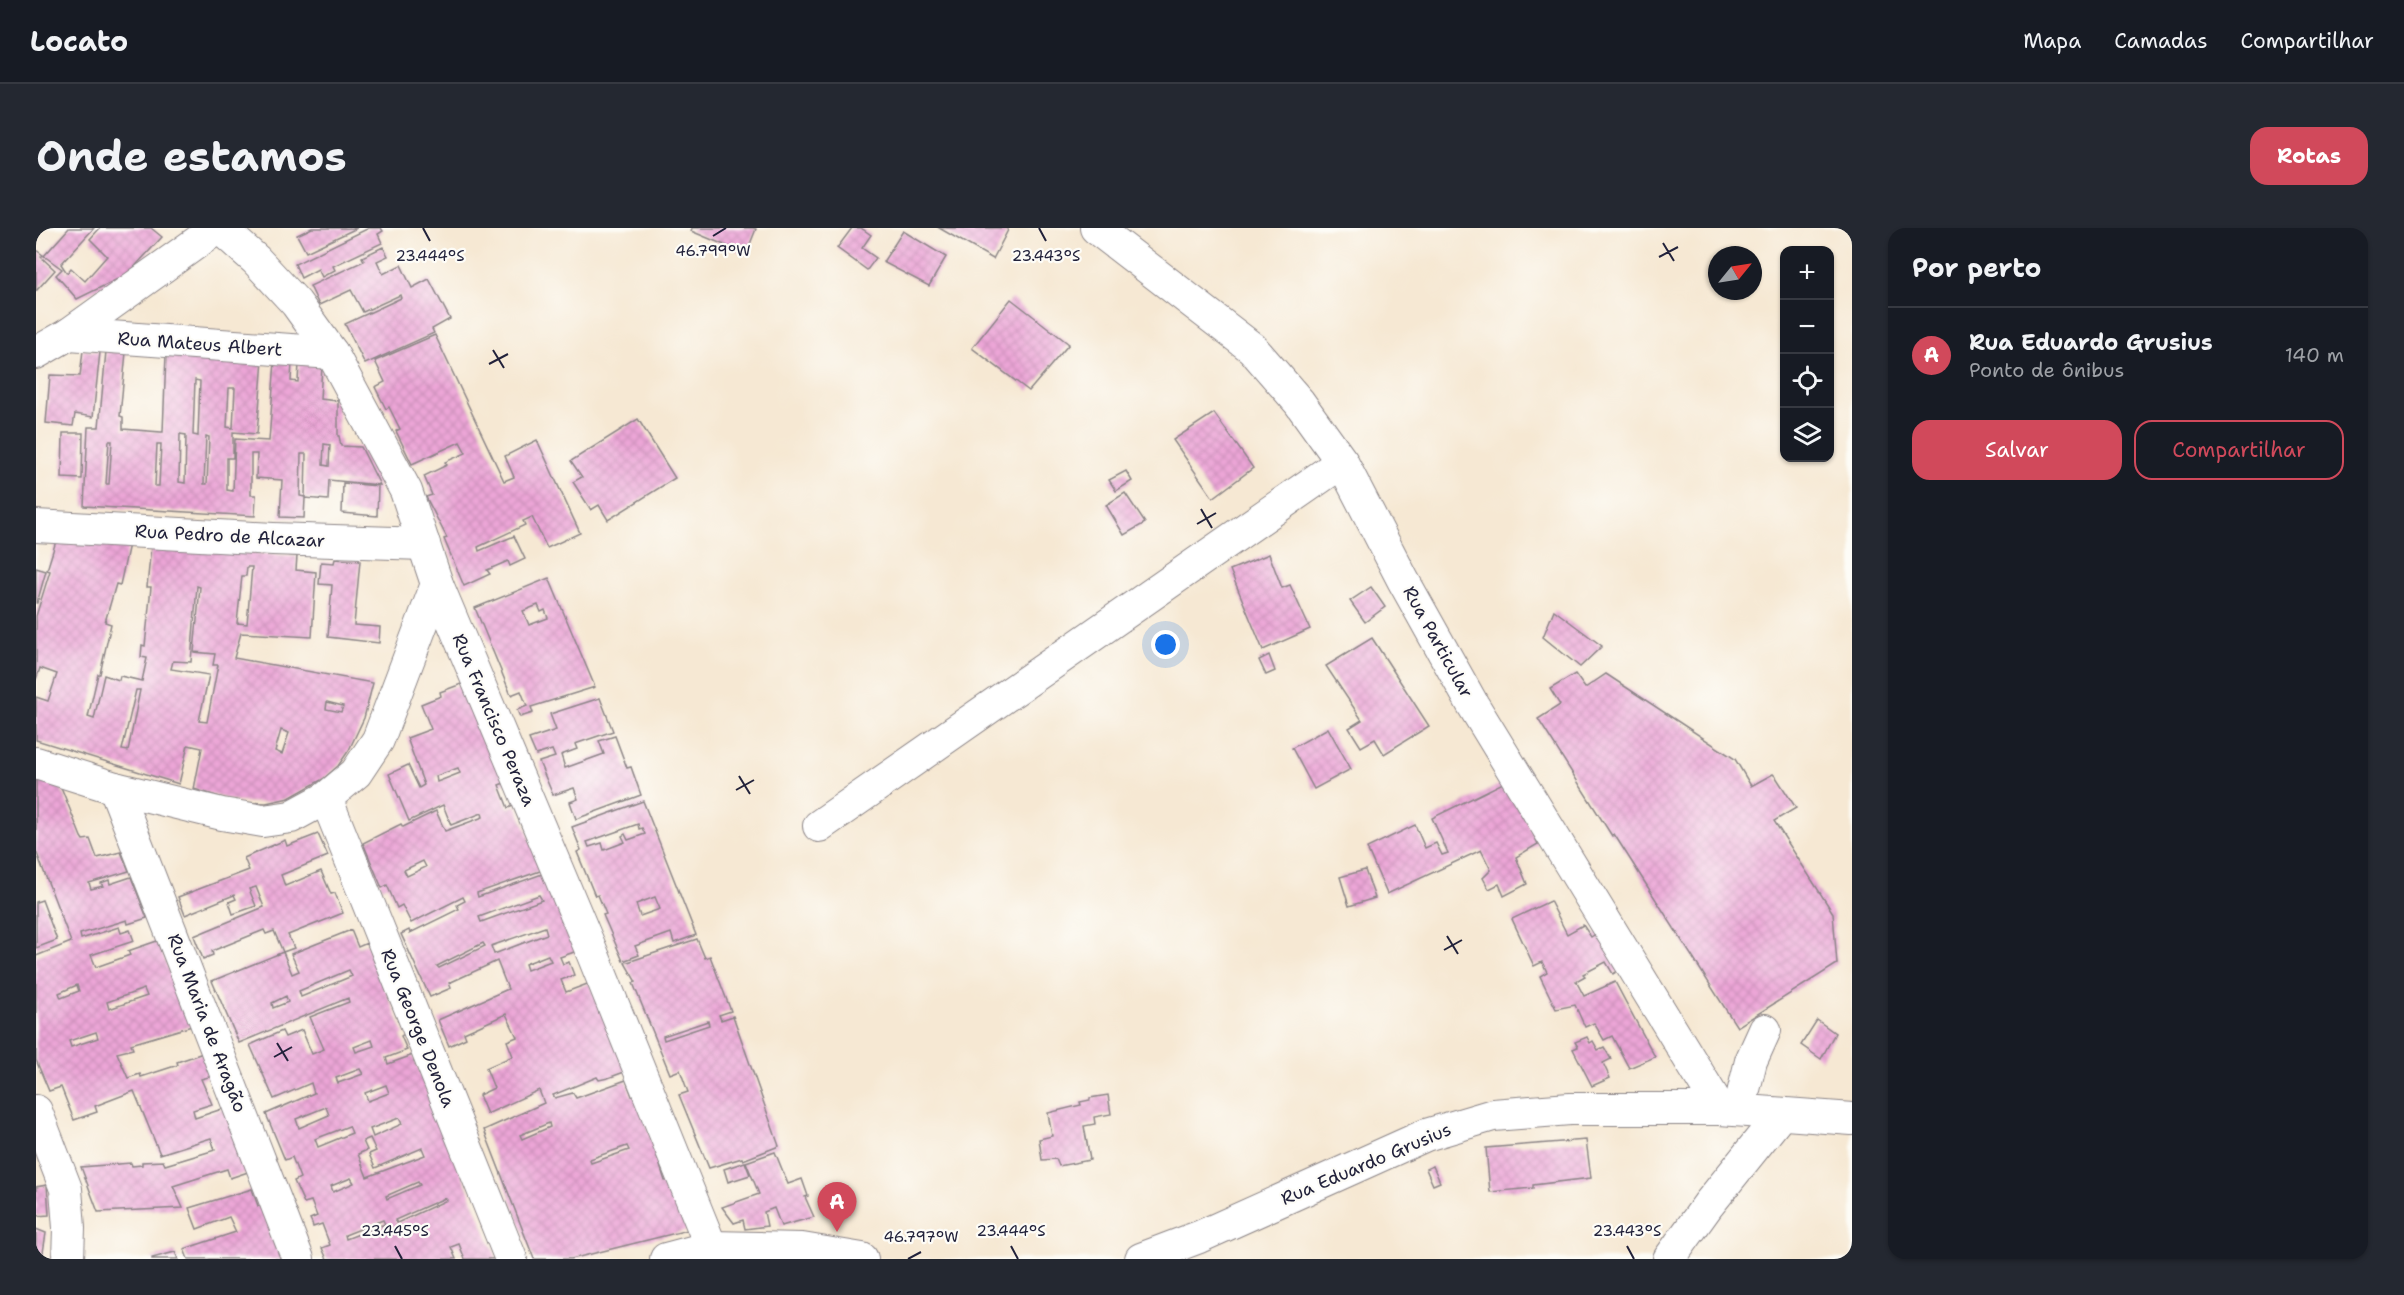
<!DOCTYPE html>
<html lang="pt">
<meta charset="utf-8">
<style>
:root{--surface:#171b24;--page:#242831;--text:#f1f3f6;--muted:#9ea1a6;--line:#363941;--accent:#d1495b}
body{margin:0;font-family:"Shantell Sans",sans-serif;background:var(--page);color:var(--text)}
.controls{position:absolute;right:18px;top:18px;display:grid;overflow:hidden;border-radius:12px;box-shadow:0 2px 4px #0004}
.controls button{width:54px;height:54px;display:grid;place-items:center;padding:0;border:0;border-bottom:2px solid var(--line);background:var(--surface);color:var(--text);font:30px sans-serif}
.compass{position:absolute;left:1672px;top:18px;width:54px;height:54px;border-radius:50%;background:var(--surface);box-shadow:0 2px 4px #0004;rotate:60deg}
.you{position:absolute;left:1130px;top:417px;width:21px;height:21px;margin:-15px;border:4px solid #fff;border-radius:50%;background:#1a73e8;box-shadow:0 0 0 9px #1a73e833}
.badge{display:grid;place-items:center;width:39px;height:39px;border-radius:50%;background:var(--accent);color:#fff;font-size:20px;font-weight:700}
.pin{position:absolute;translate:-50% -50px;filter:drop-shadow(0 2px 3px #0008)}
.pin::after{content:'';position:absolute;top:32px;width:21px;height:18px;background:inherit;clip-path:polygon(0 0,100% 0,50% 100%)}
.list{margin:0;padding:0;list-style:none}
h2{display:flex;justify-content:space-between;align-items:center;height:78px;margin:0;padding:0 24px;font-size:26px}
h2 small{font-size:20px;font-weight:400;color:var(--muted)}
.list li{display:grid;grid-template-columns:39px 1fr auto;gap:18px;align-items:center;box-sizing:border-box;height:96px;padding:0 24px;border-top:2px solid var(--line)}
.list b{display:block;font-size:22px;white-space:nowrap}
.list p{margin:0;font-size:20px;white-space:nowrap;color:var(--muted)}
.list em{font-size:20px;font-style:normal;color:var(--muted)}
.actions{display:flex;gap:12px;padding:18px 24px}
.actions a{flex:1;padding:14px 0;border:2px solid var(--accent);border-radius:18px;text-align:center;font-size:21px;color:var(--accent)}
.actions .main{background:var(--accent);color:#fff}
.icon{flex:none;width:33px;height:33px;fill:none;stroke:currentColor;stroke-width:2;stroke-linecap:round;stroke-linejoin:round}
.map{position:relative;flex:none;width:1816px;height:1031px;overflow:hidden;border-radius:18px}
header{display:flex;align-items:center;gap:36px;box-sizing:border-box;height:84px;padding:0 30px;background:var(--surface);border-bottom:2px solid var(--line)}
header strong{font-size:28px}
nav{display:flex;gap:33px;margin-inline-start:auto;font-size:21px}
.intro{display:flex;align-items:center;justify-content:space-between;box-sizing:border-box;height:144px;padding:0 36px}
h1{margin:0;font-size:42px}
.button{padding:15px 27px;border-radius:18px;background:var(--accent);color:#fff;font-size:21px;font-weight:700}
main{display:flex;gap:36px;padding:0 36px}
aside{flex:1;background:var(--surface);border-radius:18px;box-shadow:0 2px 4px #0004}
.map>svg:first-child{display:block}
</style>
<header>
<strong>Locato</strong>
<nav><a>Mapa</a><a>Camadas</a><a>Compartilhar</a></nav>
</header>
<div class="intro"><h1>Onde estamos</h1><a class="button">Rotas</a></div>
<main>
<div class="map">
<svg width="1816" height="1031" viewBox="0 0 1816 1031">
<defs>
<pattern id="building-cross-hatch" width="8" height="8" patternUnits="userSpaceOnUse" patternTransform="scale(1.5)"><rect width="8" height="8" fill="#eca6d7"/><path d="M0 0l8 8M0 8l8-8" fill="none" stroke="#ca8fb9"/></pattern>
</defs>
<rect width="100%" height="100%" fill="#fdfcf7"/>
<filter id="ink" filterUnits="userSpaceOnUse"><feTurbulence type="fractalNoise" baseFrequency=".0167" numOctaves="2"/><feDisplacementMap in="SourceGraphic" scale="12" xChannelSelector="R" yChannelSelector="G"/><feConvolveMatrix kernelMatrix="1 2 1 2 8 2 1 2 1" color-interpolation-filters="sRGB"/></filter>
<filter id="wash" filterUnits="userSpaceOnUse"><feTurbulence type="fractalNoise" baseFrequency=".008" numOctaves="4" result="noise"/><feDisplacementMap in="SourceGraphic" scale="24" xChannelSelector="R" yChannelSelector="G"/><feGaussianBlur stdDeviation="1.35" result="paint"/><feColorMatrix in="noise" values="0 0 0 0 0 0 0 0 0 0 0 0 0 0 0 0 0 1.4 0 .05"/><feComposite in="paint" operator="in"/></filter>
<g filter="url(#wash)">
<rect width="100%" height="100%" fill="#f6e8d3"/>
<g id="blocks">
<g fill="url(#building-cross-hatch)" fill-rule="evenodd">
<path d="M33,0H58L25,36L31,45L35,40L49,53L71,28L54,11L64,0H115L126,9L92,46L41,71L20,47L26,41L8,28Z"/>
<path d="M276,0H321L270,24L261,7Z"/>
<path d="M333,0H345L347,3L342,6L346,15L297,38L299,42L286,49L282,41L265,50L259,36Z"/>
<path d="M656,0H717L720,1L710,26L655,3Z"/>
<path d="M816,0H825L835,7L826,20L840,30L831,42L801,20Z"/>
<path d="M903,0H969L972,2L957,31Z"/>
<path d="M867,3L910,29L893,58L847,34Z"/>
<path d="M347,19L352,28L341,33L347,46L365,37L376,60L393,51L414,91L396,101L398,105L329,136L309,96L365,70L364,67L327,84L315,62L283,77L274,58L328,33L326,29Z"/>
<path d="M0,22L7,27L5,29L19,42L0,63Z"/>
<path d="M975,71L1033,116L993,163L936,120Z"/>
<path d="M399,107L468,253L478,249L469,228L501,212L544,305L511,320L496,289L487,293L489,297L442,319L443,323L478,308L489,331L474,338L472,333L451,342L454,346L428,358L408,311L411,310L390,269L396,267L388,248L411,237L409,234L430,225L424,214L376,236L360,203L364,201L353,179L350,181L339,159L349,154L339,133Z"/>
<path d="M47,122L64,124L57,189L39,186L37,198L10,195L14,147L44,148Z"/>
<path d="M70,123L90,124L84,188L87,189V201L125,204H127L130,127L227,132L221,206L197,204V230H191V262L197,263L199,211L233,213L239,133H256L255,153L262,154L263,135L286,138L284,171L302,173V208H303L305,218L325,219L344,257L293,252L292,272L269,270L268,290L244,289L246,252L220,250L221,226H215V267H220L219,288L48,278L52,199H63ZM159,152L164,153L162,208L157,207ZM193,160H199L197,200L191,199ZM144,206L150,207L149,255L143,254ZM170,208L173,209L171,256H168ZM73,213H76L73,256H70ZM121,216H125L123,258H119ZM288,216L294,217L293,238L287,237ZM265,226H270L269,269L264,268Z"/>
<path d="M1178,185L1217,240L1177,270L1137,212Z"/>
<path d="M602,191L639,250L572,292L563,277L555,282L537,254L546,249L535,233Z"/>
<path d="M27,205H47L46,251L26,250Z"/>
<path d="M1090,243L1096,253L1080,263L1073,252Z"/>
<path d="M307,255L342,258L341,288L306,285Z"/>
<path d="M1089,265L1109,295L1088,307L1070,277Z"/>
<path d="M20,313L93,316L84,357L80,356L69,394L75,396L64,446H62L52,489L58,491L68,447L83,452L84,448L106,453L111,430L105,429L106,417L109,418L115,359H111L115,318L261,328L260,342L280,344L276,409L205,405L198,430L337,455L328,490L313,522L302,538L287,551L253,570L230,575L200,574L158,561L166,520L152,517L143,556L0,512V469L12,473L21,446L4,440L0,452V388L14,343L11,342ZM211,339H216L211,396L201,395L206,348H210ZM161,358L164,359L158,424L179,426L177,437H182L171,494L163,493L173,447L135,441L137,433L155,434ZM100,462H104L92,523L86,522ZM291,474L307,478L305,484L290,481ZM245,502L253,505L246,526L239,523Z"/>
<path d="M1233,326L1246,360L1254,357L1274,401L1227,422L1194,342Z"/>
<path d="M299,331L324,333L318,397L344,399L343,415L292,409L296,357L283,356L285,334L298,335Z"/>
<path d="M0,340L10,343L1,375H0Z"/>
<path d="M513,350L559,459L495,479L497,485L484,489L481,482L491,478L485,463L475,467L439,380ZM502,377L505,384L509,382L512,390L493,397L487,383Z"/>
<path d="M1335,359L1349,379L1329,394L1314,373Z"/>
<path d="M1518,382L1566,418L1544,439L1507,409Z"/>
<path d="M1336,410L1393,498L1348,526L1339,511L1325,519L1313,500L1326,492L1290,438Z"/>
<path d="M1233,427L1239,443L1230,447L1223,432Z"/>
<path d="M1539,446L1549,460L1570,446L1699,531L1715,558L1737,546L1740,549L1760,580L1738,593L1797,685L1801,736L1701,799L1578,606L1576,608L1502,491L1524,477L1514,461Z"/>
<path d="M428,455L471,554L463,557L472,580L480,577L507,642L441,665L442,669L509,645L541,723L524,729L527,736L533,734L538,747L525,752L530,764L554,755L591,843L572,850L563,852L561,849L517,867L519,870L537,865L540,870L590,852L596,868L601,866L629,953L636,952L652,1002L535,1031H498L448,902L508,875L503,862L451,886L443,867L458,860L450,840L477,828L471,813L481,809L470,786L428,805L430,810L413,818L402,792L472,761L463,738L461,733L413,755L415,760L394,769L365,706L373,702L374,705L423,681L421,677L429,673L427,669L375,695L366,677L361,680L351,657L346,660L327,615L365,596L367,599L400,583L409,603L447,589L446,585L415,597L407,577L373,593L353,546L372,537L383,560L388,557L371,510L395,501L385,476L405,468L404,464ZM422,540L424,545L401,554L400,548ZM387,633L390,639L371,648L368,642ZM503,667L506,672L445,694L443,689ZM509,699L511,706L458,726L455,718ZM447,715L449,718L403,740L401,738ZM512,727L515,733L491,742L489,736ZM513,895L514,899L486,911L484,907ZM591,918L593,922L555,935L554,931Z"/>
<path d="M564,470L577,503L539,516L541,521L525,527L529,540L568,526L563,513L579,508L591,540L595,539L605,567L540,591L534,574L542,571L538,560L517,567L503,534L519,529L516,522L500,527L493,511L520,502L514,486Z"/>
<path d="M1292,500L1315,541L1278,561L1256,520Z"/>
<path d="M0,551L25,559L45,609L47,612L54,611L61,630L85,624L93,643L53,655L55,661L67,658L65,655L73,652L74,656L95,649L111,690L92,696L91,692L44,706L45,711L83,699L85,705L94,702L98,713L55,727L60,739L94,727L92,723L121,713L156,798L95,816L97,821L81,825L92,850L104,846L105,849L142,837L141,834L167,825L177,848L165,851L176,876L157,882L159,890L189,880L215,943L194,950L191,941L137,958L147,980L62,984L45,939L95,935L96,938L106,937V934L127,933L129,937L179,922L175,910L124,926L98,863L59,878L61,884L38,892L25,859L13,863L0,832V728L35,714L0,623ZM41,757L43,763L25,770L23,765ZM108,761L111,768L73,781L71,774ZM60,804L62,810L35,819L33,813Z"/>
<path d="M1471,553L1502,616L1480,629L1491,656L1468,668L1463,656L1453,661L1447,650L1455,642L1445,622L1351,666L1331,620L1379,597L1389,620L1400,615L1406,627L1412,625L1396,590Z"/>
<path d="M607,573L660,707L638,715L635,705L599,718L603,727L587,733L567,687L570,686L562,667L559,668L541,624L545,622L536,599ZM602,596L603,601L606,600L609,606L592,612L589,606L586,608L589,614L568,622L566,615L553,619L551,614ZM619,669L624,681L604,688L600,676Z"/>
<path d="M282,606L292,628L245,647L249,658L285,643L295,666L299,665L307,685L252,707L258,720L247,724L238,703L230,706L228,702L176,723L177,727L167,731L158,708L228,679L220,659L213,661L220,678L197,686L193,674L200,671L198,667L149,687L142,669L213,642L208,630L249,612L251,618Z"/>
<path d="M1329,642L1339,670L1313,678L1304,649Z"/>
<path d="M6,672L21,712L0,720V674Z"/>
<path d="M1514,673L1531,706L1547,697L1555,709L1564,703L1586,740L1577,746L1570,734L1547,746L1549,748L1540,753L1548,768L1579,754L1619,829L1593,840L1576,808L1568,812L1558,795L1549,799L1539,777L1520,781L1504,748L1511,744L1506,734L1498,738L1476,691Z"/>
<path d="M315,702L322,719L331,715L368,806L365,808L371,822L350,830L352,836L377,827L461,1031H429L423,1016L415,1019L420,1031H291L286,1020L294,1017L286,996L277,999L276,995L274,991L281,988L275,973L268,975L258,953L264,950L256,929L249,932L230,886L278,865L275,855L238,871L214,817L246,803L249,809L266,802L276,826L288,821L274,789L313,774L312,770L203,815L176,753L247,724L256,746L263,743L255,726ZM313,742L316,748L265,769L263,763ZM250,768L252,774L237,780L236,775ZM336,812L338,818L320,824L318,819ZM324,841L327,846L302,855L300,850ZM350,857L353,865L332,873L329,865ZM290,879L293,887L263,900L260,891ZM363,890L366,896L337,909L334,901ZM313,898L316,905L282,919L279,911ZM334,910L340,923L333,926L339,940L386,920L389,927L331,949L322,926L331,922L327,913ZM315,950L318,955L297,964L295,958ZM382,954L384,957L351,971L350,968ZM409,970L411,972L361,995L359,992ZM347,992L349,996L310,1011L309,1007Z"/>
<path d="M661,711L669,730L674,728L695,783L683,787L685,792L697,788L743,918L707,932L706,930L673,940L643,867L652,864L644,842L634,846L597,755L600,754L589,735ZM672,793L673,797L628,812L627,808Z"/>
<path d="M1781,792L1799,805L1785,831L1765,817Z"/>
<path d="M1551,809L1554,815L1557,813L1562,822L1568,819L1575,831L1567,835L1574,850L1556,858L1537,821L1542,819L1539,814Z"/>
<path d="M1072,867L1075,886L1058,889L1059,896L1048,898L1054,932L1023,938L1020,931L1006,932L1003,911L1016,908L1012,885L1045,877L1044,874L1054,872V870Z"/>
<path d="M1550,912L1555,950L1497,957V960L1454,964L1450,920Z"/>
<path d="M739,924L752,956L766,951L772,968L769,969L778,989L745,998L738,980L728,984L731,998L709,1001L707,992L698,995L686,979L723,966L710,934Z"/>
<path d="M709,934L714,947L692,954L688,941Z"/>
<path d="M1397,938L1404,954L1397,957L1390,941Z"/>
<path d="M11,957L13,987L0,988V959Z"/>
<path d="M216,961L222,978L228,976L251,1031H152L148,1021L200,1004L193,989L161,1001L153,980Z"/>
<path d="M0,1001L10,1005L6,1031H0Z"/>
<path d="M139,1024L142,1031H116V1030Z"/>
</g>
</g>
</g>
<g filter="url(#ink)">
<use href="#blocks" fill-opacity="0" stroke="#8c8587" stroke-width="1.5"/>
<g fill="none" stroke-linecap="round" stroke-linejoin="round">
<defs>
<g id="minor">
<path d="M184,0L220,32L260,75L296,125L370,263L401,356L555,722L675,1019"/>
<path d="M1060,0L1216,120L1263,174L1306,234L1367,352L1437,477L1684,881"/>
<path d="M33,106L296,125"/>
<path d="M0,125L33,106L181,0"/>
<path d="M0,298L237,311L388,316"/>
<path d="M0,535L79,560L186,586L227,593L255,589L290,570L320,545L342,512L401,356"/>
<path d="M79,560L262,1031"/>
<path d="M290,570L475,1031"/>
<path d="M783,598L1306,234"/>
<path d="M1703,882L1715,833L1729,802"/>
<path d="M0,883L30,961L33,1000L32,1031"/>
<path d="M630,1031L675,1019L766,1021L826,1031"/>
<path d="M1105,1031L1163,1009L1390,907L1457,887L1534,881H1684L1816,891"/>
<path d="M1633,1031L1672,977L1745,886"/>
</g>
</defs>
<use href="#minor" stroke="#8c8587" stroke-width="34"/>
<use href="#minor" stroke="#fff" stroke-width="32"/>
</g>
</g>
<path fill="none" stroke="#22223b" stroke-width="2" d="M387,0L394,13M1003,0L1010,13M677,8L690,0M1627,15L1638,33M1623,29L1642,19M457,122L468,140M453,136L472,126M1165,281L1176,300M1161,296L1180,285M703,548L714,566M700,562L718,552M1411,708L1422,726M1408,722L1426,712M241,815L252,833M238,829L256,819M359,1018L366,1031M975,1018L982,1031M1591,1018L1598,1031M872,1031L885,1024"/>
<g text-anchor="middle" stroke-width="4.5" stroke-linejoin="round" paint-order="stroke">
<g font-size="18" fill="#22223b" stroke="#fdfcf7">
<text transform="translate(164 116) rotate(4)" y="6">Rua Mateus Albert</text>
<text transform="translate(194 308) rotate(3)" y="6">Rua Pedro de Alcazar</text>
<text transform="translate(1402 414) rotate(61)" y="6">Rua Particular</text>
<text transform="translate(458 492) rotate(67)" y="6">Rua Francisco Peraza</text>
<text transform="translate(171 795) rotate(69)" y="6">Rua Maria de Aragão</text>
<text transform="translate(382 800) rotate(68)" y="6">Rua George Denola</text>
<text transform="translate(1330 936) rotate(-23)" y="6">Rua Eduardo Grusius</text>
</g>
</g>
<g font-size="15" text-anchor="middle" fill="#22223b" stroke="#fdfcf7" stroke-width="4.5" stroke-linejoin="round" paint-order="stroke">
<text x="677" y="28">46.799°W</text>
<text x="394" y="33">23.444°S</text>
<text x="1010" y="33">23.443°S</text>
<text x="359" y="1008">23.445°S</text>
<text x="975" y="1008">23.444°S</text>
<text x="1591" y="1008">23.443°S</text>
<text x="885" y="1014">46.797°W</text>
</g>
</svg>
<div class="controls">
<button>+</button>
<button>−</button>
<button><svg class="icon" aria-label="locate" viewBox="0 0 24 24"><circle cx="12" cy="12" r="6"/><path d="M12 2v4M12 18v4M2 12h4M18 12h4"/></svg></button>
<button><svg class="icon" aria-label="layers" viewBox="0 0 24 24"><path d="M12 4l9 5-9 5-9-5zM3 14l9 5 9-5"/></svg></button>
</div>
<svg class="compass" viewBox="-18 -18 36 36"><path d="M0-13l5 13h-10z" fill="#e53935"/><path d="M0 13l5-13h-10z" fill="#9ea1a6"/></svg>
<div class="you"></div>
<div class="pin badge" style="left:801px;top:1004px">A</div>
</div>
<aside>
<h2>Por perto<small></small></h2>
<ul class="list">
<li><span class="badge">A</span><div><b>Rua Eduardo Grusius</b><p>Ponto de ônibus</p></div><em>140 m</em></li>
</ul>
<div class="actions"><a class="main">Salvar</a><a>Compartilhar</a></div>
</aside>
</main>
